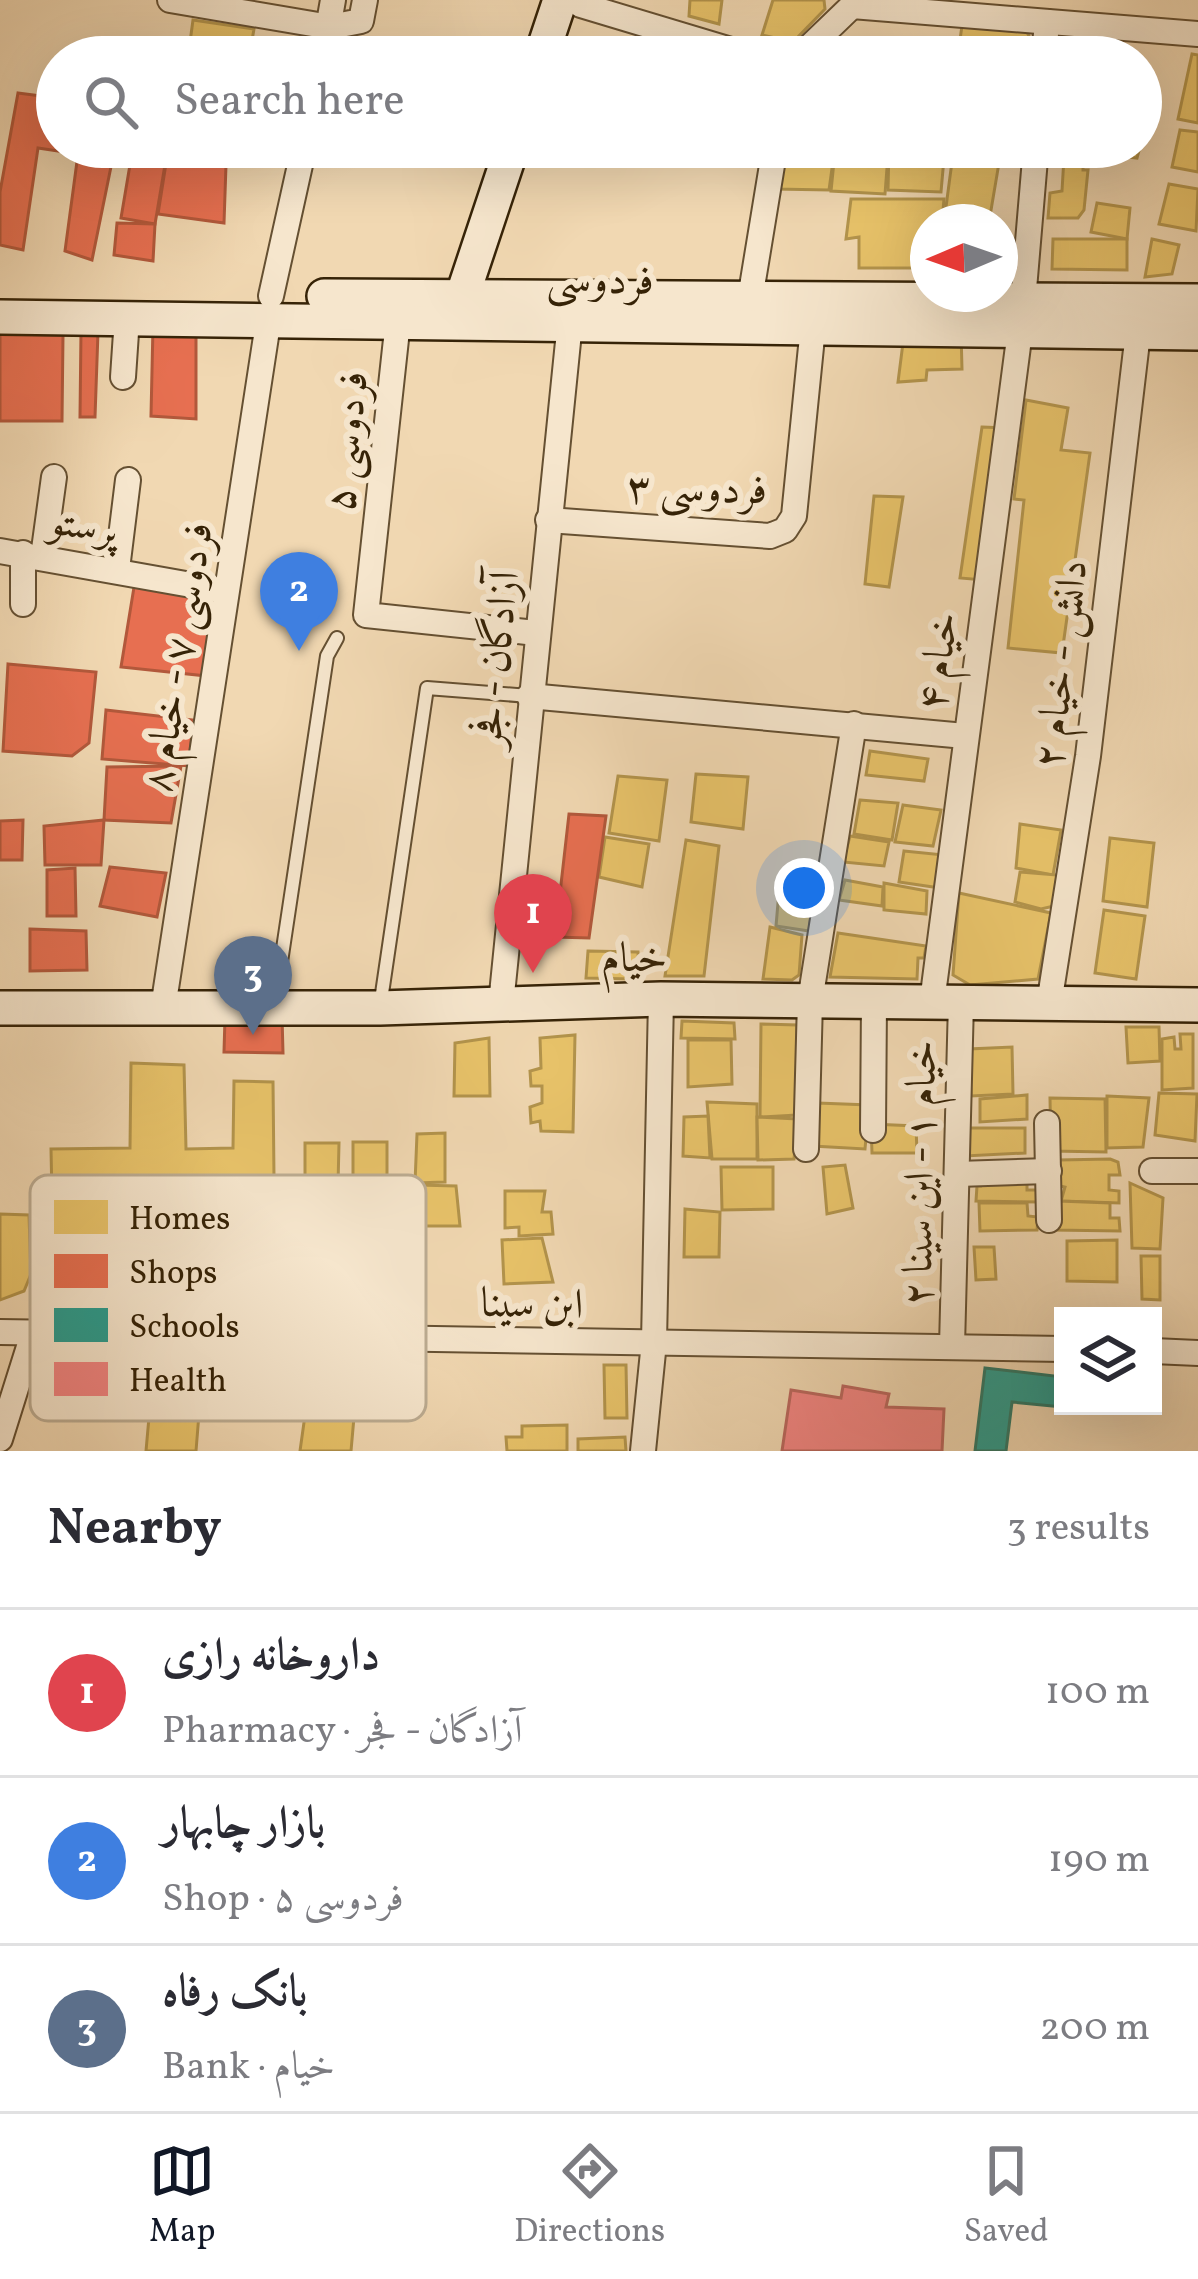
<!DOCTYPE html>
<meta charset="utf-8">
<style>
:root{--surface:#fff;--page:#f7f7f7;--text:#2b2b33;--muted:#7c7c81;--line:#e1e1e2;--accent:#111827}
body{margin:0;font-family:Vollkorn,Amiri,serif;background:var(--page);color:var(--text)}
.controls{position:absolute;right:36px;bottom:36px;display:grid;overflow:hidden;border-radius:0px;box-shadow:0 12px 48px #0002}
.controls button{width:108px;height:108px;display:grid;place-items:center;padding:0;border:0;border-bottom:3px solid var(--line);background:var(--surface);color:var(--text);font:60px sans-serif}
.compass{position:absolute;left:910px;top:204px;width:108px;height:108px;border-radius:50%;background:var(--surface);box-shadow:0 12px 48px #0002;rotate:268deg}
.you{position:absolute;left:804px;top:888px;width:42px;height:42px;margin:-30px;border:9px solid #fff;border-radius:50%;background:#1a73e8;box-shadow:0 0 0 18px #1a73e833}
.badge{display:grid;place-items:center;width:78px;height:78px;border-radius:50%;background:var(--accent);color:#fff;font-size:39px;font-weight:700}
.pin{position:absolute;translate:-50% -99px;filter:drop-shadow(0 3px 6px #0008)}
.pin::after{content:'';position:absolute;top:63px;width:42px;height:36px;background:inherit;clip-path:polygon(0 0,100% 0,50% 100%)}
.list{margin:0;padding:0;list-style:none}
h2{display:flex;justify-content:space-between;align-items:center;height:156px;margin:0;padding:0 48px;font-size:51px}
h2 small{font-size:39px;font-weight:400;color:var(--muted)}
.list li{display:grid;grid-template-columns:78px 1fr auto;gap:36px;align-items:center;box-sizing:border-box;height:168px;padding:0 48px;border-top:3px solid var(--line)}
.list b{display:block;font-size:45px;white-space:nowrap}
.list p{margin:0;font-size:39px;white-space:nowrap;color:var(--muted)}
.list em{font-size:39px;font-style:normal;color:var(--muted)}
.icon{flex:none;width:66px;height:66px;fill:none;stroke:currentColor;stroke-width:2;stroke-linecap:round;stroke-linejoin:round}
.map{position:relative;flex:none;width:1198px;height:1451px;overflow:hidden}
.search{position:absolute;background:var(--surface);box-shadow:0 12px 48px #0002;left:36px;right:36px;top:36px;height:132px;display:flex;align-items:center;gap:30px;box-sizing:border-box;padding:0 42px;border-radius:66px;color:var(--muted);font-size:45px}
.sheet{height:660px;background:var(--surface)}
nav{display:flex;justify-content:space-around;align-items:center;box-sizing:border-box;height:168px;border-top:3px solid var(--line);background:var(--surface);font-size:33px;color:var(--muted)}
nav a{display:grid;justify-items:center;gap:6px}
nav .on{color:var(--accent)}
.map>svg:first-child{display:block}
</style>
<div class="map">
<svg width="1198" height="1451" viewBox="0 0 1198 1451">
<rect width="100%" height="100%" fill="#f1d8b2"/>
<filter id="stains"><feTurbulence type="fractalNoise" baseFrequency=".00167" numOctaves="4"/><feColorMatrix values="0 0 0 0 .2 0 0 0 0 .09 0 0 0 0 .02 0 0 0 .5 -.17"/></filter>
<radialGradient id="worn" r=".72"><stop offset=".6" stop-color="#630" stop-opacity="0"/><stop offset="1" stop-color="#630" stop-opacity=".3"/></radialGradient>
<g fill="#e9c46a" stroke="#b3944c" stroke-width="3">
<path d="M690,0H722L719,24L689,16Z"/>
<path d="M773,0H824L825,9L793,42L762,35Z"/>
<path d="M963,18L1024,26L1030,38L1028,54L960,40Z"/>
<path d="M193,20L254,29L249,57H188Z"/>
<path d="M1086,31L1112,33L1110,57H1065L1083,50Z"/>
<path d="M1192,54L1198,55V123L1178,119Z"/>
<path d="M1180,130L1198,132V172L1172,167Z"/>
<path d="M780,147H835L829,190L775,189Z"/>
<path d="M889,147H945L941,192L888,190Z"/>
<path d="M1102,147H1140L1137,158L1101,154Z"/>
<path d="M835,151L888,155L885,194L831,191Z"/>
<path d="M953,154L1000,157L989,222H944Z"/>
<path d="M1064,157L1083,158V170H1088L1084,210L1078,218H1048L1050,193L1062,191Z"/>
<path d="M1169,184L1198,189L1196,231L1159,224Z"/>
<path d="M851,199H944L942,222H928V268H859V237L846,239Z"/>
<path d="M1097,203L1130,208L1127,239L1091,232Z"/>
<path d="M1053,239H1127V270L1052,269Z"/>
<path d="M1152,239L1179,245L1172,274L1145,277Z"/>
<path d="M961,332L962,369L927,370L926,380L898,382L904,335Z"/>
<path d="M1026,400L1068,408L1061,450L1090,453L1062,653L1008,648L1024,500L1014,499Z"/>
<path d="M982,427L1005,428L983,580L960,578Z"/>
<path d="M874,496L903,497L889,587L865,584Z"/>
<path d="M870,751L928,759L924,781L866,775Z"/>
<path d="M696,774L748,777L743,829L691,822Z"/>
<path d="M618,776L667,780L659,841L609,833Z"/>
<path d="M860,800L898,803L892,840L854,834Z"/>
<path d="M903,805L941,810L933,846L895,842Z"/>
<path d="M1020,824L1061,830L1053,875L1016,868Z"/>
<path d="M850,836L889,842L884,866L843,862Z"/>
<path d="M605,837L649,844L642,887L599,877Z"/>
<path d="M1110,838L1154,843L1147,907L1103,901Z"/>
<path d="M686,840L719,846L704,976H665Z"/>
<path d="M904,851L944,855L940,888L899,882Z"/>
<path d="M1020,872L1057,875L1054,906L1041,909L1015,902Z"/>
<path d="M780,880L815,884L809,931L776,926Z"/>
<path d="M845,880L883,887L882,906L839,900Z"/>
<path d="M884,883L927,891L926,914L884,910Z"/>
<path d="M959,893L1051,913L1038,979L970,985L953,975Z"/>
<path d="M1104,910L1145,916L1136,979L1095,973Z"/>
<path d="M770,927L802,935L799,975L792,980L763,979Z"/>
<path d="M838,933L926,946L924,958H918L917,979L830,977Z"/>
<path d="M588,951L638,952L639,974L632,979L586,978Z"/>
<path d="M682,1021L734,1023L735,1039L681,1038Z"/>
<path d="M761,1024L797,1025V1115L760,1117Z"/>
<path d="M1126,1027H1159L1160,1061L1128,1063Z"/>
<path d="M1180,1034H1193V1088L1162,1090V1039L1174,1037L1175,1049H1181Z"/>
<path d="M575,1035L573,1132L541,1131L540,1121L531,1123L530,1107L542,1103V1086H531L530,1071L541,1068L540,1038Z"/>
<path d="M489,1038L490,1096H454L455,1043Z"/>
<path d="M688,1040H731L732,1084L688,1087Z"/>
<path d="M1012,1047L1013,1094L971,1096L969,1049Z"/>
<path d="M131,1063L184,1065L186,1149L233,1148L234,1081L273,1082L275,1273L227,1274L226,1194L203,1195L204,1272L154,1273L152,1196L52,1198L51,1149L130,1148Z"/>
<path d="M1159,1093L1197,1094L1195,1141L1155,1135Z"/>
<path d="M1027,1095V1119L980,1122V1099Z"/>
<path d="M1107,1096L1149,1098L1143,1147L1107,1148Z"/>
<path d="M1050,1098L1105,1099L1106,1152L1051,1151Z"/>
<path d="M707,1102L757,1104V1159H712Z"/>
<path d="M817,1103L869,1105L865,1149L813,1146Z"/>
<path d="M708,1116L710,1158L683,1156L684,1117Z"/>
<path d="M757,1117L798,1119L794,1159L758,1160Z"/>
<path d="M871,1124L916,1126L917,1153H872Z"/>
<path d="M965,1128H1025V1153L965,1156Z"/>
<path d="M445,1133V1182L415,1183L417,1134Z"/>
<rect x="353" y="1142" width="34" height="44"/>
<path d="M305,1143H339L338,1185L305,1186Z"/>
<path d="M1110,1159L1118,1162L1120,1175H1109V1190L1119,1191V1203L1061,1201L1065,1187L1056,1185L1059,1160Z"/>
<path d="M845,1165L853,1208L827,1214L823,1167Z"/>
<path d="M721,1167H773V1209L722,1210Z"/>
<path d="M1027,1175V1190H1038L1039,1202L976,1201L977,1186H982L973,1183Z"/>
<path d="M1130,1183L1163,1198L1160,1249L1132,1248Z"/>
<path d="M417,1185L456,1186L460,1226H418Z"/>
<path d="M505,1191H545L542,1212H551L553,1234L519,1236V1227L505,1228Z"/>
<path d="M1058,1201L1110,1203V1218H1119L1120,1231L1053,1230Z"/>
<path d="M979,1203H1027L1028,1216L1038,1217L1037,1230L980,1231Z"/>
<path d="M685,1209L720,1212L719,1257H684Z"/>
<path d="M0,1214L29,1215L31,1274L24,1291L0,1300Z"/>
<path d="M542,1238L553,1282L504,1284L502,1240Z"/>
<path d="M1117,1240V1282L1067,1281V1241Z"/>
<path d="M974,1247H994L996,1279L976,1280Z"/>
<path d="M1141,1256H1160V1300L1142,1299Z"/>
<path d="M154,1361L203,1364L196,1451H146Z"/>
<path d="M604,1365H626L627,1418H605Z"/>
<path d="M328,1394L355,1406L351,1451H300L307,1401H326Z"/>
<path d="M567,1425V1451H507L506,1437H522V1426Z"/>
<path d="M625,1437L626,1451H578V1439Z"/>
</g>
<g fill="#e76f51" stroke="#b2583b" stroke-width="3">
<path d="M18,93L57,98V147H115L92,260L65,251L78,154L38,148L23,250L0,245V192Z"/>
<path d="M133,147H168L155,224L121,218Z"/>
<path d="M167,157L226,165L224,223L158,214Z"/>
<path d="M117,223L155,224L153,261L114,255Z"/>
<path d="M153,326L196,327V419L151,416Z"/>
<path d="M81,331L98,332L95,417H80Z"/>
<path d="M0,334L63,335L62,421H0Z"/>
<path d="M135,581L219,599L207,676L121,667Z"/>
<path d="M8,664L96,672L89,743L72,756L3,751Z"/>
<path d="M106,710L193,720L189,766L102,759Z"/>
<path d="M181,766L171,823L104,820L107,767Z"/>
<path d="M569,814L606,816L589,938L555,937Z"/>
<path d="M23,820L22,860H0V821Z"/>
<path d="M104,820L101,865H45L44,826Z"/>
<path d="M110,867L166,873L157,917L100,906Z"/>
<path d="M75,868L76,916H47V870Z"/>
<path d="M30,929L86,931L87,970L30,971Z"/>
<path d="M282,1016L283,1053L224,1052L225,1018Z"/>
</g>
<path fill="#2a9d8f" stroke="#2e7866" stroke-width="3" d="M985,1368L1063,1377V1406L1073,1408L1012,1402L1006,1451H975Z"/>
<path fill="#f28482" stroke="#ba675d" stroke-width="3" d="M843,1386L889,1394L886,1407L944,1409L942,1451H782L791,1390L841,1398Z"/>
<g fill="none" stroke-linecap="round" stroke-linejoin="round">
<defs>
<g id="lane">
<path d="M248,1005L254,969L281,962L327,656L337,638"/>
<path d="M380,1007L427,688L529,696"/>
</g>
<g id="street">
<path d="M170,0L330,27L361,21L365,0"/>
<path d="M581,5L754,57"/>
<path d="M852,6L1198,34"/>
<path d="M323,57L333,0"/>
<path d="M799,57L852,6"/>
<path d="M1044,57L1047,22"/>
<path d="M271,296L304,147"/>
<path d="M750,299L775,147"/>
<path d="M1023,301L1036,147"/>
<path d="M398,321L366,615L536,633"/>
<path d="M123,377L127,318"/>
<path d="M548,520L770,536L785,530L794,516L813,327"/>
<path d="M0,551L225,591"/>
<path d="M23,553V604"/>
<path d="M43,557L54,477"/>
<path d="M117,569L128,480"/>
<path d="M529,696L965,736"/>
<path d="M932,1002L1020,331"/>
<path d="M501,1004L570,322"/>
<path d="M1049,1004L1088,756L1138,333"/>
<path d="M163,1008L269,317"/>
<path d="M1047,1123L1049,1220"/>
<path d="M873,1130L874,1002"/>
<path d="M806,1149L810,1001L854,724"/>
<path d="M1152,1171H1198"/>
<path d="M958,1174L1049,1171"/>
<path d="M0,1332L1063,1349"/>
<path d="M952,1346L961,1002"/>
<path d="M1153,1351L1198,1353"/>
<path d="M0,1439L33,1334"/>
<path d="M643,1451L654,1342L661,999"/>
</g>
<g id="secondary">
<path d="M541,57L560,0"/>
<path d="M324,296L1198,301"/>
<path d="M462,297L512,147"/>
<path d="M0,317L1198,333"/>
<path d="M0,1008H380L661,999L1198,1005"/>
</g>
</defs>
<use href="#lane" stroke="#655032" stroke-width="16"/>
<use href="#street" stroke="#655032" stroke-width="28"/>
<use href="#secondary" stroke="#362307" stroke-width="38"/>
<use href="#lane" stroke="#f6e6cd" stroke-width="12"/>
<use href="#street" stroke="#f6e6cd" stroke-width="24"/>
<use href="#secondary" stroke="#f6e6cd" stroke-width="33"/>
</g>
<g text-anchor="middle" stroke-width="12" stroke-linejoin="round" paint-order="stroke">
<g font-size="42" fill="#362307" stroke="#f6e6cd">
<text transform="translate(600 278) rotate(1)" y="15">فردوسی</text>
<text transform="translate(345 441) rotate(-84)" y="15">فردوسی ۵</text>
<text transform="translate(697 487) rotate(1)" y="15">فردوسی ۳</text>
<text transform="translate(84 524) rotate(10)" y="15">پرستو</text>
<text transform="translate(176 657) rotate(-81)" y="15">فردوسی ۷ - خیام ۸</text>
<text transform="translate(494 659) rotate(-84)" y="15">آزادگان - فجر</text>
<text transform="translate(936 661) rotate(-82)" y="15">خیام ۴</text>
<text transform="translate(1059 664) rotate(-83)" y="15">دانش - خیام ۲</text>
<text transform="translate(634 956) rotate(-1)" y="15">خیام</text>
<text transform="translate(918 1173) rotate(-89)" y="15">خیام ۱ - این سینا ۲</text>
<text transform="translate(532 1302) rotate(1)" y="15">ابن سینا</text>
</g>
</g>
<rect x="30" y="1175" width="396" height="246" rx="18" fill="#f6e6cd" stroke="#bcac92" stroke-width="3"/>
<rect x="54" y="1200" width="54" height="34" fill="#e9c46a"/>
<rect x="54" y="1254" width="54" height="34" fill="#e76f51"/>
<rect x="54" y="1308" width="54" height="34" fill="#2a9d8f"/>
<rect x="54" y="1362" width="54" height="34" fill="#f28482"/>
<g font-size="33" fill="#362307">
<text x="129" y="1229">Homes</text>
<text x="129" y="1283">Shops</text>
<text x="129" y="1337">Schools</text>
<text x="129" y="1391">Health</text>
</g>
<rect width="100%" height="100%" filter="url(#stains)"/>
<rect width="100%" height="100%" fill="url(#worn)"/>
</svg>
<div class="controls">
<button><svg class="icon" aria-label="layers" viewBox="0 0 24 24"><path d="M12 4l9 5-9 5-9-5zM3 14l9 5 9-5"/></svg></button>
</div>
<svg class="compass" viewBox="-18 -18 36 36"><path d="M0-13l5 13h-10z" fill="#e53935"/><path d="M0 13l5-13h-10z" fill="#7c7c81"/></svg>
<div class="you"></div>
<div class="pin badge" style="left:533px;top:973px;background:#e0444e">1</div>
<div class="pin badge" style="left:299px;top:651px;background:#3f7fe0">2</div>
<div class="pin badge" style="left:253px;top:1035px;background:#5c6f8a">3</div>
<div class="search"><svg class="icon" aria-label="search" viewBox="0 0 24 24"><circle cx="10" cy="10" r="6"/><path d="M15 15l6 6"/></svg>Search here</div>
</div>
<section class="sheet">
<h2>Nearby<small>3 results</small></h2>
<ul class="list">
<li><span class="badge" style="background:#e0444e">1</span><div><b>داروخانه رازی</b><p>Pharmacy · آزادگان - فجر</p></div><em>100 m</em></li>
<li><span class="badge" style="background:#3f7fe0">2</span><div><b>بازار چابهار</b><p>Shop · فردوسی ۵</p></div><em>190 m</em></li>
<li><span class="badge" style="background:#5c6f8a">3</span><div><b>بانک رفاه</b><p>Bank · خیام</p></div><em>200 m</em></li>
</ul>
</section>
<nav>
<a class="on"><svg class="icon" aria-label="map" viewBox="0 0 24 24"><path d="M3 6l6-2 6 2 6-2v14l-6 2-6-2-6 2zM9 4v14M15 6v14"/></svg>Map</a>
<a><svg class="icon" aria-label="directions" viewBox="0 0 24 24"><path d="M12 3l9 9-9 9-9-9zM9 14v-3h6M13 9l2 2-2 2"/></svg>Directions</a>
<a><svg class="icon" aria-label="saved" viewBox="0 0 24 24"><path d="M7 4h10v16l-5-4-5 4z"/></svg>Saved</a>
</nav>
